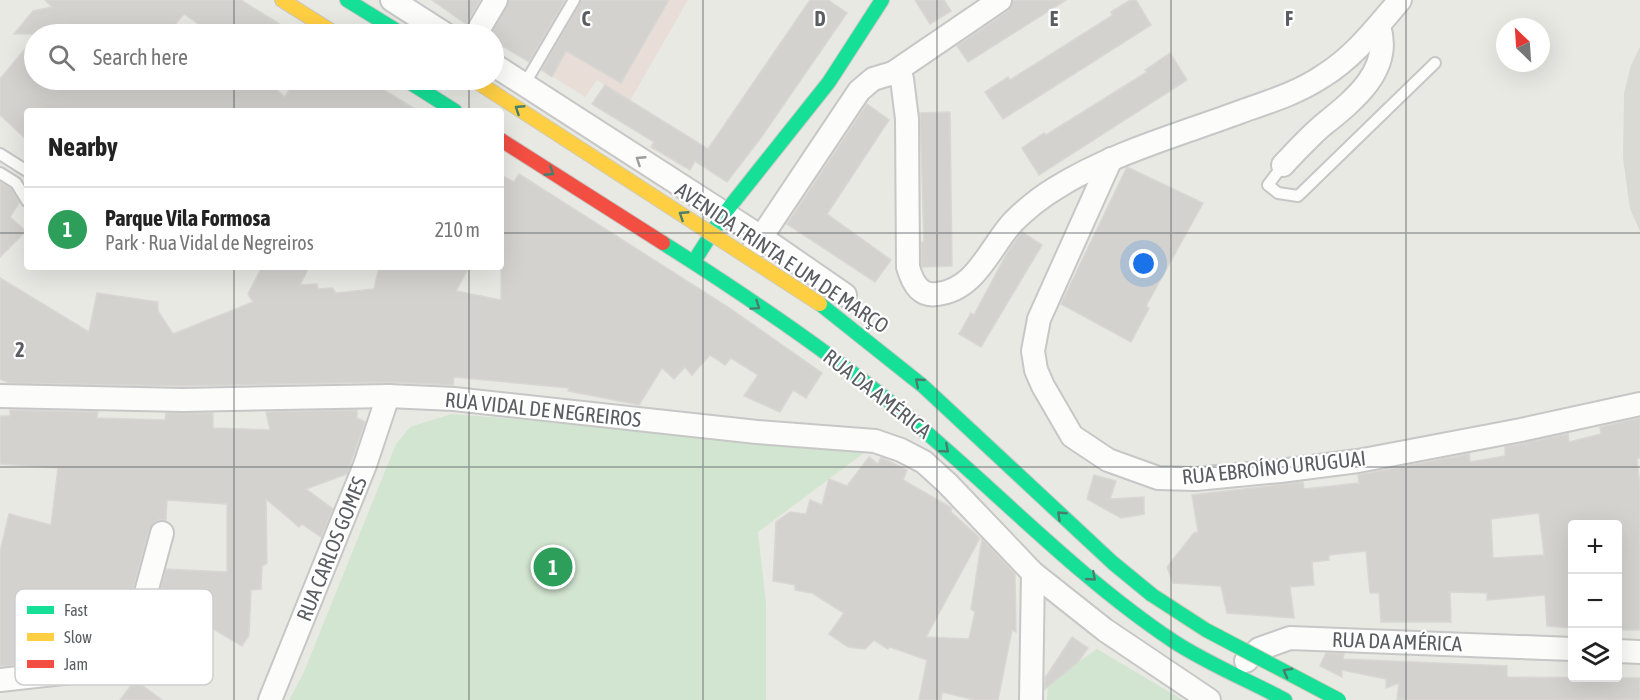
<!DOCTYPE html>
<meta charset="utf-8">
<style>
:root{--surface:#fff;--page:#f6f6f6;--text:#222;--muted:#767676;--line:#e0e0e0;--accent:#8c8e8f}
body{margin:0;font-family:"Asap Condensed",sans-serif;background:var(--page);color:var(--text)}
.controls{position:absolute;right:18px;bottom:18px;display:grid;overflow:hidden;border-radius:6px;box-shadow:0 6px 24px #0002}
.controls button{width:54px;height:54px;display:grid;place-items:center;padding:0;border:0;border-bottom:2px solid var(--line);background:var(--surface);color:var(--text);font:30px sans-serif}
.compass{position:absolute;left:1496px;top:18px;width:54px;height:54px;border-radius:50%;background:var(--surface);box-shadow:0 6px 24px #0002;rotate:335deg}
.you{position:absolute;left:1144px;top:264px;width:21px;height:21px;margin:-15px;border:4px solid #fff;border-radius:50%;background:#1a73e8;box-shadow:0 0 0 9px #1a73e833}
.badge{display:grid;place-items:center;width:39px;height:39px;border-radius:50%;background:var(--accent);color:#fff;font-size:20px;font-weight:700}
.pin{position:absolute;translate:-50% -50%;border:3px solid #fff;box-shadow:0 2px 6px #0006}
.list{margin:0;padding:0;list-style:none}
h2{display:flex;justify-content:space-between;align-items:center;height:78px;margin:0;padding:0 24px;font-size:26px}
h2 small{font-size:20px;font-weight:400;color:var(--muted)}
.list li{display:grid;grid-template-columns:39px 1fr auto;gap:18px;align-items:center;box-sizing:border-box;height:84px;padding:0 24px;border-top:2px solid var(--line)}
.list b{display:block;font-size:22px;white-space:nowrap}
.list p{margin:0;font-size:20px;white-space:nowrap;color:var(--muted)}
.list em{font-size:20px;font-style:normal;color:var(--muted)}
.icon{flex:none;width:33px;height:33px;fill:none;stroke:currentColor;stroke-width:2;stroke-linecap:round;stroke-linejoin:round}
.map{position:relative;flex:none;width:1640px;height:700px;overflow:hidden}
.search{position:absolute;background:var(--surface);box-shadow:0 6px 24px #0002;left:24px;top:24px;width:480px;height:66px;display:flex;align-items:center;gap:15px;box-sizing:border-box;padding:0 21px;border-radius:33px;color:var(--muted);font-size:22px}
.panel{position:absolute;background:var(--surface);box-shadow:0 6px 24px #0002;left:24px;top:108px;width:480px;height:162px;border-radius:6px}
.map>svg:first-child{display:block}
</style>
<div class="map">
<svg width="1640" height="700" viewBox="0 0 1640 700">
<rect width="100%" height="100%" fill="#e9e9e4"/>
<path fill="#dadad5" d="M1640,47V231L1630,209L1623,158L1624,93L1631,65Z"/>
<path fill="#e9ddd8" d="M563,0H688L630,101L597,80L585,97L528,61Z"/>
<g fill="#d2e5d1">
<path d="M451,414L872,447L758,532L766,603V700H289L303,674L396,444L410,427Z"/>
<path d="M1097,649L1183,700H1047L1048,683Z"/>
</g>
<g fill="#d3d2cf" stroke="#d8d7d3" stroke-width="1.5" fill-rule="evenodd">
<path d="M45,0H241L296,34H213L184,14L167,34H14L33,11L52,7Z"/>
<path d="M432,0H480L466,24Z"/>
<path d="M509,0H565L529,62L494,41L491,34Z"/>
<path d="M581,0H669L621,83L566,51L552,77L542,70Z"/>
<path d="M810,0H828L847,13L760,139L727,182L695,161L690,170L651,147L654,142L592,104L605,85L708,149Z"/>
<path d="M915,0H944L951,11L930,24Z"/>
<path d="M1013,0H1066L968,62L957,46L1008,11Z"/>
<path d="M1130,0H1136L1151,25L1003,119L985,92L1008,77L1010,80L1113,15L1111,12Z"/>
<path d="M34,38V80H265L285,97L295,80H368L418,111H27V140L0,115V79Z"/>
<path d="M1170,53L1187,80L1039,175L1022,148L1044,133L1046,135L1147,72L1145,70Z"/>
<path d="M867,104L889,120L827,214L891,260L875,282L787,224Z"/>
<path d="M950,112L952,266L922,267L921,242H924L920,113Z"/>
<path d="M1127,167L1203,203L1146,306L1149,308L1131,342L1061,304Z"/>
<path d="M519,174L728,307L822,373L806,398L793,390L780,412L744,396L758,375L731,358L725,365L710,355L692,375L685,367L674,379L662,368L639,405L568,391L569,388L454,377L453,385L388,382L183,386L10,383L0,379V278L89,332L97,293L158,302V311L173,334L253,302L248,294L262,267H309L300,285L317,284L318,289L332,288L336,293L374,289L379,267H469L456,291L501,300V175L514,182Z"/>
<path d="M0,182L11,188L19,203L10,217L26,231L0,257Z"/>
<path d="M1022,232L1042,245L981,347L959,334L971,313L974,315L1007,253Z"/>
<path d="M10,410L98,412L97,418L165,420L166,413H213V428L244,429L270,430L266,412L357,410V418L365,422L347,474L306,489L333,509L321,537L302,524L299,527L266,499L267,563L262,566L261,589L251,590L249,635L242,646L210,627V639L148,636L166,569L227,572V504L167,500L166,520H158L149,530L121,633L114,651L96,656L41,662L16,655V665L0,666V552L9,514L51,525L58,468L0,464V416H10Z"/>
<path d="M1640,418V458L1637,459L1640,488V630H1617V525H1572V628L1547,626L1545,595L1487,600V593L1450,592L1451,622H1381L1379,593H1370L1366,551L1329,555V560L1312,562L1314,585L1290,587L1294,618L1227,613L1221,586L1173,583L1167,567L1194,533L1198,532L1192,495L1303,482L1304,489L1359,483L1358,475L1469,454L1470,462L1505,456V447L1568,434L1569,442L1601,434L1600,427ZM1539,513L1544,555L1493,558L1491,519Z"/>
<path d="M869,457L878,464L881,457L907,470L903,480L952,508L951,512L980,538L926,637L969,639L975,612L971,609L982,539L1015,574L1016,632L1012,630L998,700H975L942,692L941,700H919L927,660L890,647L888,649L874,640L865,649L848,647L829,634L844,613L812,593L795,590V585L773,581L776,522L790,512L806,514L810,500L822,505L829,479L847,486Z"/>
<path d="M1094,475L1116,481L1110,499L1144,497V514L1121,518L1087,499Z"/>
<path d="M1072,637L1088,648L1078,662L1045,689V678Z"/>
<path d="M1326,653L1344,654L1343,659L1507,666V677L1640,678V700H1397L1399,683L1386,688V679L1342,670V677L1320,666Z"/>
<path d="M135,680L162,700H120Z"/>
</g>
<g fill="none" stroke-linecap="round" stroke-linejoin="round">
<defs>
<g id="lane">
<path d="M524,85L574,0"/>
<path d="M0,154L27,171"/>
<path d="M1283,165L1268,185L1278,193L1298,196L1435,63"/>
<path d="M0,173L16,183L27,201"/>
</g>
<g id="street">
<path d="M392,0L445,34"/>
<path d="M476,34L496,0"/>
<path d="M494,65L761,237L845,295"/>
<path d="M893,73L902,79L907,119L908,267C912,281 919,297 937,294C976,290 990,247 1013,222C1025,210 1041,197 1056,188C1112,153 1178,135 1240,112C1268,102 1298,93 1323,76C1354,57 1377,27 1400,0"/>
<path d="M1111,159L1039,319L1033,351L1036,370L1043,386L1072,436L1108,460L1158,478L1196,479L1280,471L1358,461L1521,430L1640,404"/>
<path d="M1283,165C1296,151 1309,137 1323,125C1353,101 1393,70 1379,26"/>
<path d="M754,248L859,91L873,79L893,73L1000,0"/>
<path d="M0,396L183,400L388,396L454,399L757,432L875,441L901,450L924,462L948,484L1033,573L1105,630L1209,700"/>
<path d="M1618,651L1640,652"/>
<path d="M1246,661L1259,649L1290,638L1572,649"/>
<path d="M0,680L108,668L122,662L130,652L162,533"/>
<path d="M270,700L365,465L388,396"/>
<path d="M1031,700L1033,573"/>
</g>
<g id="fast">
<path d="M347,0L402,34"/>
<path d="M406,80L455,111"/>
<path d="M663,243C745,295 825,349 900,410C991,485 1074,575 1173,641C1208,664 1248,680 1285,700"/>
<path d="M698,255L724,214L829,82L882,0"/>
<path d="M820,304L923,386L1113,563L1152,595"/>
</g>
<path id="slow" d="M282,0L336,34"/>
<path id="jam" d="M501,140L663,243"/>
</defs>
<use href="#lane" stroke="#c6c7c6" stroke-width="14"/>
<use href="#street" stroke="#c6c7c6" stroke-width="26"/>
<use href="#fast" stroke="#c7c7c7" stroke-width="16"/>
<use href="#slow" stroke="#c7c7c7" stroke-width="16"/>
<use href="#jam" stroke="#c7c7c7" stroke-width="16"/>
<use href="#lane" stroke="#fcfcfb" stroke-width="10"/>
<use href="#street" stroke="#fcfcfb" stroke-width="22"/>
<use href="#fast" stroke="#16e098" stroke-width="14"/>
<use href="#slow" stroke="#ffcf43" stroke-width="14"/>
<use href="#jam" stroke="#f24e42" stroke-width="14"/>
<defs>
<path id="fast-bridge" d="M1152,595L1206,630L1339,700"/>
<path id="slow-bridge" d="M474,80L820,304"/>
</defs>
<use href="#fast-bridge" stroke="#d0cbb3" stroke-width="16" stroke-linecap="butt"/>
<use href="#slow-bridge" stroke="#d0cbb3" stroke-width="16" stroke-linecap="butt"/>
<use href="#fast-bridge" stroke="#16e098" stroke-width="14"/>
<use href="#slow-bridge" stroke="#ffcf43" stroke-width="14"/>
</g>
<defs><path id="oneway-chevron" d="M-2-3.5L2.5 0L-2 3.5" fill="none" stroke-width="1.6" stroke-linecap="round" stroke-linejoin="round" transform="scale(1.5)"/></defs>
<g stroke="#497e6f">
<use href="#oneway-chevron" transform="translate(519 109) rotate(-147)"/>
<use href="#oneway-chevron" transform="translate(550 172) rotate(33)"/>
<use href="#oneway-chevron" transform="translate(683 215) rotate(-147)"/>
<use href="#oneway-chevron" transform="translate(756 306) rotate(34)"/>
<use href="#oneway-chevron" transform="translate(919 382) rotate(-139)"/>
<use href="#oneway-chevron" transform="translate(945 449) rotate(41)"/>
<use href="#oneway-chevron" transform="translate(1061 515) rotate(-137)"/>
<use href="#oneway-chevron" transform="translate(1092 577) rotate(41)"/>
<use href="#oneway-chevron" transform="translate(1287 672) rotate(-152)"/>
</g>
<use stroke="#9b9d9f" href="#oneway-chevron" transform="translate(640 160) rotate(-147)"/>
<path fill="none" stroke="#5a5d61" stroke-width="1.5" stroke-opacity="0.55" d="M234,0V34M469,0V34M703,0V700M937,0V700M1171,0V700M1406,0V700M234,80V111M469,80V111M0,233H27M501,233H1640M234,267V700M469,267V700M0,467H1640"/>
<g text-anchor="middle" stroke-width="4.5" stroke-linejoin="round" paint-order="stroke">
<g font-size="21" fill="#5a5d61" stroke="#fff">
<text transform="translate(782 258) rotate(34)" y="7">AVENIDA TRINTA E UM DE MARÇO</text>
<text transform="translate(877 394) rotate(38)" y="7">RUA DA AMÉRICA</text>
<text transform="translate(543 410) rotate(6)" y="7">RUA VIDAL DE NEGREIROS</text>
<text transform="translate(1274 468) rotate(-6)" y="7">RUA EBROÍNO URUGUAI</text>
<text transform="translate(332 549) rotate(-68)" y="7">RUA CARLOS GOMES</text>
<text transform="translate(1397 642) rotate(2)" y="7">RUA DA AMÉRICA</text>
</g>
</g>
<rect x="15" y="589" width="198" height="96" rx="9" fill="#fff" stroke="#ceced0" stroke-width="1.5"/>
<rect x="27" y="606" width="27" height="8" fill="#16e098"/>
<rect x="27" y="633" width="27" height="8" fill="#ffcf43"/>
<rect x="27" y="660" width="27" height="8" fill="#f24e42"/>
<g font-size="16" fill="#5a5d61">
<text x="64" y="616">Fast</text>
<text x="64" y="643">Slow</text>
<text x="64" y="670">Jam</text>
</g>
<g font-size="20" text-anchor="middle" font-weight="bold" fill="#5a5d61" stroke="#fff" stroke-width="4.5" stroke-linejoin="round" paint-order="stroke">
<text x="586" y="26">C</text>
<text x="820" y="26">D</text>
<text x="1054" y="26">E</text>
<text x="1289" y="26">F</text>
<text x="20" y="357">2</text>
</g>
</svg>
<div class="controls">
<button>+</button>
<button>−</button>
<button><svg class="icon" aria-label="layers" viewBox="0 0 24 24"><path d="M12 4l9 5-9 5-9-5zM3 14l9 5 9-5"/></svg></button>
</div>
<svg class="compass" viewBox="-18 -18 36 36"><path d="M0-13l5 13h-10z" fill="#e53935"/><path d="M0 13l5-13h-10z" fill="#767676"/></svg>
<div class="you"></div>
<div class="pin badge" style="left:553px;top:567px;background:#2e9e5b">1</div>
<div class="search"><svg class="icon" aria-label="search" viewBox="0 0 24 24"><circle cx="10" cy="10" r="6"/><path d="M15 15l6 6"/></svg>Search here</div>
<section class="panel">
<h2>Nearby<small></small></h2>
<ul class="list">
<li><span class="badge" style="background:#2e9e5b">1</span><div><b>Parque Vila Formosa</b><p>Park · Rua Vidal de Negreiros</p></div><em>210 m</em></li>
</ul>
</section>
</div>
